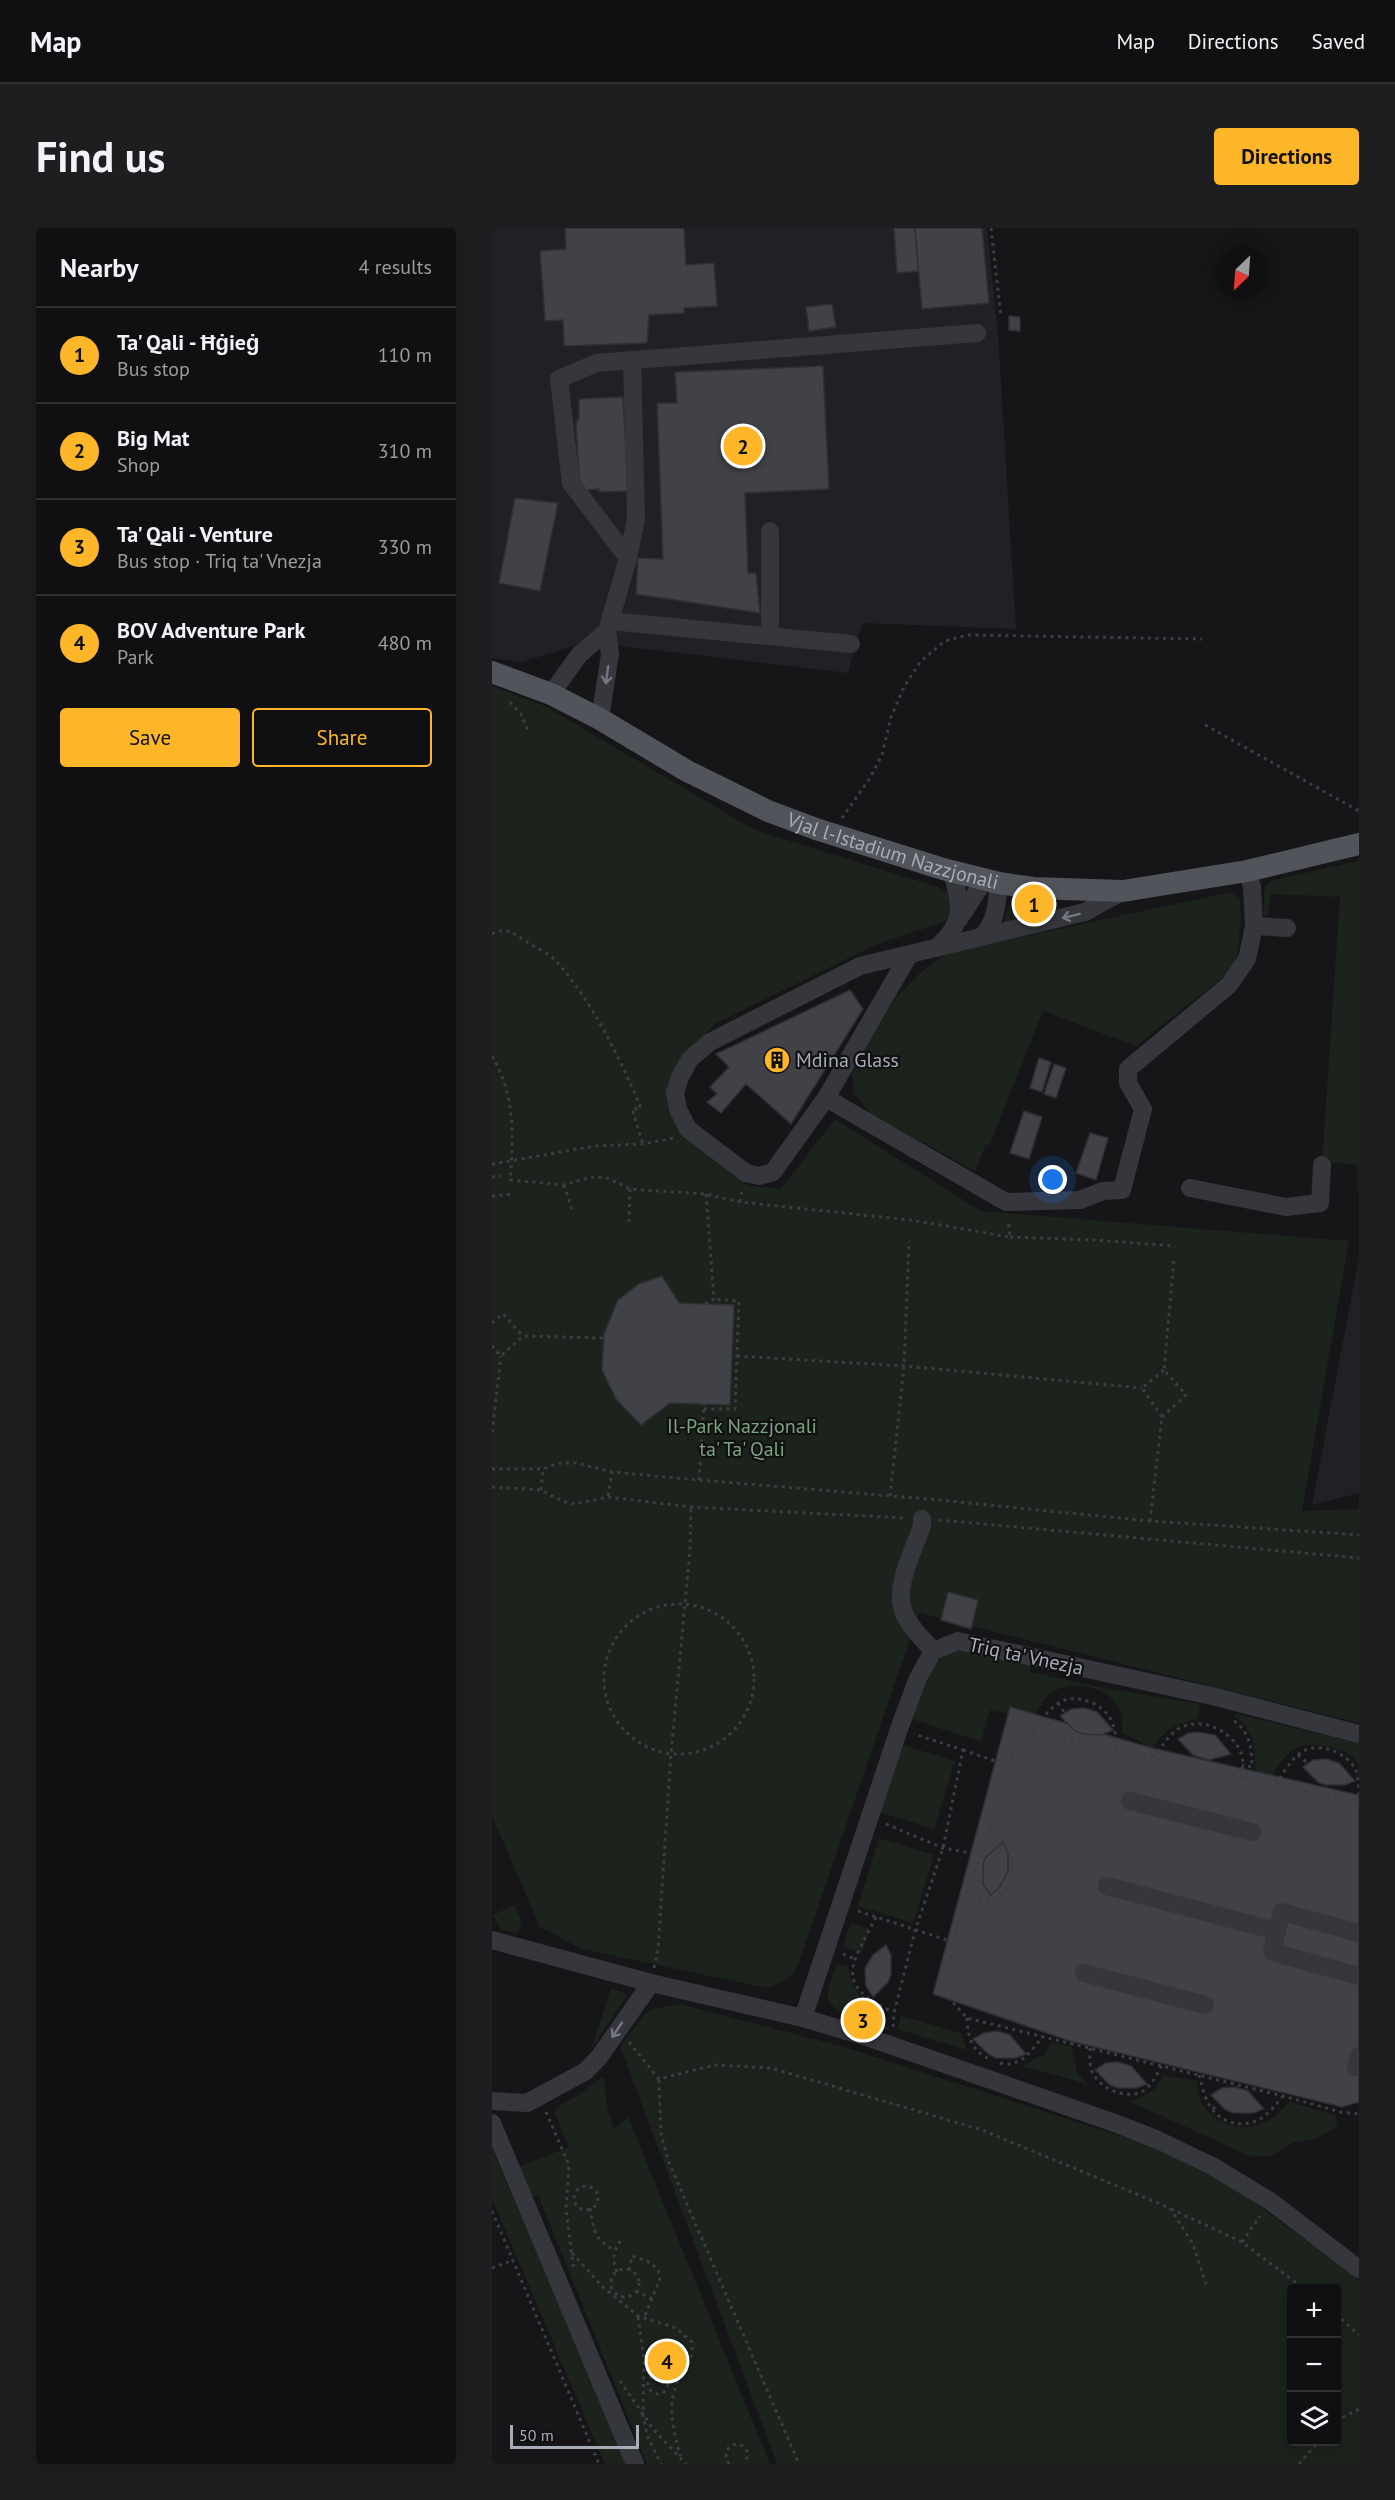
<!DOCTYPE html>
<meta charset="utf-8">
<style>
:root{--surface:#101012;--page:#1e1e20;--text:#f1f3f6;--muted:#9c9d9f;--line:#303032;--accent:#fdb628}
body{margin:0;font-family:"PT Sans",sans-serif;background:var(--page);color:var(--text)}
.controls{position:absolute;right:18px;bottom:18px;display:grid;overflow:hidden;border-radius:6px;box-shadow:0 3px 15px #0003}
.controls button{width:54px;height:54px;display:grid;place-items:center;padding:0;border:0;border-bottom:2px solid var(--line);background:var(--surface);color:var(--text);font:30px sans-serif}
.compass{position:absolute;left:723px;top:18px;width:54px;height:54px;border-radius:50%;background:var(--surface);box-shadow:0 3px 15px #0003;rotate:205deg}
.scale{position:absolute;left:18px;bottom:15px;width:129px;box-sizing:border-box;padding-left:6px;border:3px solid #a7acb9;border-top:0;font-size:16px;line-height:21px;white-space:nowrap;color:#a7acb9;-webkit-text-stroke:4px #111013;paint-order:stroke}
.you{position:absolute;left:561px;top:952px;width:21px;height:21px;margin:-15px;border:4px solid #fff;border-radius:50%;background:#1a73e8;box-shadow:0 0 0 9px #1a73e833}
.badge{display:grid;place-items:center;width:39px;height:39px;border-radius:50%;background:var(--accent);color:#111;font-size:20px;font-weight:700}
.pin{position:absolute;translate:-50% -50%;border:3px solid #fff;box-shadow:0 2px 6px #0006}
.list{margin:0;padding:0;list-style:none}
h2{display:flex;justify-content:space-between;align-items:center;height:78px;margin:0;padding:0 24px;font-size:26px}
h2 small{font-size:20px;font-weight:400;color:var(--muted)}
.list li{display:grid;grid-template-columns:39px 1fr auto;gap:18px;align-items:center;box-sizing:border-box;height:96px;padding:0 24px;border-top:2px solid var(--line)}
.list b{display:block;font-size:22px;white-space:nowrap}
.list p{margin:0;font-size:20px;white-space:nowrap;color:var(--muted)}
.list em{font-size:20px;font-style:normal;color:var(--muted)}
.actions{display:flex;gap:12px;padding:18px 24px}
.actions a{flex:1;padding:14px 0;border:2px solid var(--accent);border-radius:6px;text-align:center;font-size:21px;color:var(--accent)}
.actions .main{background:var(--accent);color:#111}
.icon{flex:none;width:33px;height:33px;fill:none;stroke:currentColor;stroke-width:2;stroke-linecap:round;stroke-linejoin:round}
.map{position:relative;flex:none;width:867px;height:2236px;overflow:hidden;border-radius:6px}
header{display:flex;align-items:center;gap:36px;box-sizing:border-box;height:84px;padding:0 30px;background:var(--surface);border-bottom:2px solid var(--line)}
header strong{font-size:28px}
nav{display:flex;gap:33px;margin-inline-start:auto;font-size:21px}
.intro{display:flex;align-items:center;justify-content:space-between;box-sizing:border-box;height:144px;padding:0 36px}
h1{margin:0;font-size:42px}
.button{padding:15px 27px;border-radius:6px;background:var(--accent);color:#111;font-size:21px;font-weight:700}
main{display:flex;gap:36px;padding:0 36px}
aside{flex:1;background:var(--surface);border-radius:6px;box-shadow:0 3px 15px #0003}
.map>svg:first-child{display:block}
</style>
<header>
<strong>Map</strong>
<nav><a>Map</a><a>Directions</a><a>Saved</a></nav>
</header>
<div class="intro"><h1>Find us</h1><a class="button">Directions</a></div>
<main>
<aside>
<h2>Nearby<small>4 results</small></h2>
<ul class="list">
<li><span class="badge">1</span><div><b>Ta' Qali - Ħġieġ</b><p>Bus stop</p></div><em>110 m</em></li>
<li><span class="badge">2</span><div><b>Big Mat</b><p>Shop</p></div><em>310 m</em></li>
<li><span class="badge">3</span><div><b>Ta' Qali - Venture</b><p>Bus stop · Triq ta' Vnezja</p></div><em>330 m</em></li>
<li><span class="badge">4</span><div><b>BOV Adventure Park</b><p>Park</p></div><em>480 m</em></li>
</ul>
<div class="actions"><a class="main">Save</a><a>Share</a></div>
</aside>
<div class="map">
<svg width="867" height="2236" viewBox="0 0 867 2236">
<rect width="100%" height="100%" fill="#161518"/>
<g fill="#212125">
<path d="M0,0H495L506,106L524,401L370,395L356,445L95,414L30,434L0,430Z"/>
<path d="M867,1029V1265L820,1277Z"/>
</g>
<g fill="#1b231c" fill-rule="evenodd">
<path d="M0,458L53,478L263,602L449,660L461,671L463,690L383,717L223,796L193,828L177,856L176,881L190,899L257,958L289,961L343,891L489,983L857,1013L810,1283L867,1281V1495L427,1385L305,1740C297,1752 288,1756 274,1760L90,1721L48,1699L0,1588Z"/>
<path d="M867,633V962H865L866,937L830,934L848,669L778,666L776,687H771L773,657L782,652Z"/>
<path d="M739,664L748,672L749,690L745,732L736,745L644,818L551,783L498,917L494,916L483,943L379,886L362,866L360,846L378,810L403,771L426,747L450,728L464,723Z"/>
<path d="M516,678L586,684L510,702Z"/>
<path d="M463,1423H477L539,1437L538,1444L613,1460L708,1476L706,1490C681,1499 678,1497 660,1520L630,1504C630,1498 631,1491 629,1485C622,1461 583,1450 562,1463C553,1468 548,1480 544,1484C532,1492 511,1484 498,1482L489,1514L419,1491C427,1465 434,1433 463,1423Z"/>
<path d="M740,1485L867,1515V1537C861,1527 854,1524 844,1521C812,1512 796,1517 781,1548L763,1544C763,1515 763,1505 740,1485Z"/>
<path d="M408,1516L463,1533L442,1601L387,1584Z"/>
<path d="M387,1610L442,1627L421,1695L366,1678Z"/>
<path d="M23,1677C27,1687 33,1697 25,1705L8,1702L1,1687Z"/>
<path d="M359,1695L378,1701L370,1725L351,1718Z"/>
<path d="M345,1736L356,1738C360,1765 381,1785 400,1804C384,1798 337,1788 336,1768C335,1758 342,1746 345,1736Z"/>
<path d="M119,1761L133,1765L134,1769L99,1822Z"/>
<path d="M188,1776L352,1819L659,1918L704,1937L758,1971L867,2052V2236H285L128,1818L153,1786L160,1781ZM800,2060H844V2214H800Z"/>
<path d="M409,1788L469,1805L475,1822L405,1801Z"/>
<path d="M559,1814L580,1819L585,1844L596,1856L529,1838L553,1826Z"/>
<path d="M671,1847L705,1853C705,1859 706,1866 708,1871C717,1895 750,1905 772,1895C782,1891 789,1882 797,1874L843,1887L846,1898L821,1912L803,1914L779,1928L760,1929L639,1874L663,1861Z"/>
<path d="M112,1848L115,1878L122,1900L136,1889L278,2236H155L46,1967L39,1969L26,1939L77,1919L63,1886L65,1879L83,1869Z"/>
<path d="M0,1920L134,2236H113L0,1971Z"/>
</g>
<g fill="#414248" stroke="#2f2f34" stroke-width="1.5">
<path d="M73,0H192L194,37L222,35L225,78L192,80V85L157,87L155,115L72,118L71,92L53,93L48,23L74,21Z"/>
<path d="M402,0H423L427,43L405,45Z"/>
<path d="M423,0H490L497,75L430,81Z"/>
<path d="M340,76L344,99L317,103L314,79Z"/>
<path d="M517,88L528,89V103L517,102Z"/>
<path d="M331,138L337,261L253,265L256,345H264L268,385L144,366L146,330L171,331L165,175H185L183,144Z"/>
<path d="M131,169L136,263L107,264V261L91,262L87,248L84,195L87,190V171Z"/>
<path d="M23,270L66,275L48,363L7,355Z"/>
<path d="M358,762L371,781L299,896L254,856L229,885L215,874L225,866L218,859L237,839L224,826Z"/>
<path d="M547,830L559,834L550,864L538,860Z"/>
<path d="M562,836L574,840L564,870L552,866Z"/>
<path d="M532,883L550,889L537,931L518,925Z"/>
<path d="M598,905L616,910L604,952L584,945Z"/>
<path d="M170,1048L187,1075L242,1077L238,1177L178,1175L149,1197L124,1171L110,1142L112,1106L126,1072L147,1056Z"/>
<path d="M456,1364L486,1372L479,1401L449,1392Z"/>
<path d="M518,1479L660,1520L867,1567V1874L850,1879L578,1813L441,1766Z"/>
<path d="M592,1480L605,1484L621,1502L610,1507L591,1506L583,1503L568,1488L579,1481Z"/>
<path d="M705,1504L723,1507L739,1526L717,1532L701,1527L686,1511L697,1505Z"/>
<path d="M834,1531L847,1535L863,1553L853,1557H834L826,1554L811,1539L821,1532Z"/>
<path d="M511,1614L516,1625V1643L507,1660L499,1667L491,1656V1638L493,1630Z"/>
<path d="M394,1717L399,1727V1746L396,1754L381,1769L374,1758L373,1740L381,1727Z"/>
<path d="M505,1803L518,1807L534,1826L523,1830H504L496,1826L481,1811L492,1805Z"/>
<path d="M626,1834L639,1838L655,1856L645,1860H626L618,1857L603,1842L614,1835Z"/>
<path d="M743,1859L756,1863L772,1881L761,1885H742L734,1882L719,1867L730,1860Z"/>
</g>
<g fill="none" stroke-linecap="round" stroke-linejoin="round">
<g stroke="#3c3e44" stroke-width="3" stroke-dasharray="3 4.5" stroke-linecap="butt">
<path d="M499,0L509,89"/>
<path d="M18,474L29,486L36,502"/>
<path d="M713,497L867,583"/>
<path d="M350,590L378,550L390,527L399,489L413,457L429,433L453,413L476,407L710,411"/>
<path d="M0,706C13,698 22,705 33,713C43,719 56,725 64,733C100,773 128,830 149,880L140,881L151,916"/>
<path d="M0,828C23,867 22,908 18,952L72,957L99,949L116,950L138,961L214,966L248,974L418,992L518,1009L516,991"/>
<path d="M0,936L103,918L151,916L182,910"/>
<path d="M0,949L9,948"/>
<path d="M72,957L80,982"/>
<path d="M0,968L21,966"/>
<path d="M248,974L250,961"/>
<path d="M137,994L138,961"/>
<path d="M518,1009L602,1012L683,1018"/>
<path d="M213,1076L222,1071L214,966"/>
<path d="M0,1095L11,1086L31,1108"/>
<path d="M0,1118L9,1128L31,1108L112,1110"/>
<path d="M245,1128L412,1138L650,1160"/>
<path d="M212,1181H243L247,1073L222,1071"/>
<path d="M670,1189L694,1167L672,1142L682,1031"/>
<path d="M0,1204L9,1128"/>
<path d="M0,1241H51L67,1235H84L120,1244L207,1252L436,1271L658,1293L867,1307"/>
<path d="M207,1252L212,1176"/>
<path d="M0,1259L49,1262L70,1273L83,1276L116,1269L199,1279L413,1290"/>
<path d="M49,1262L51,1241"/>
<path d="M116,1268L120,1244"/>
<path d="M398,1268L412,1138L417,1013"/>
<path d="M447,1292L867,1330"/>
<path d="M658,1293L670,1189L650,1160L672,1142"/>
<circle cx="187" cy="1451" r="75"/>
<path d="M566,1475L572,1484"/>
<path d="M742,1493C758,1504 760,1521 760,1539L750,1537"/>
<path d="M540,1504C547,1495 555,1483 565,1476C581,1464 609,1474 618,1490C624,1500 624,1511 625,1522"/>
<path d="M471,1522L503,1533"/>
<path d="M806,1527L815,1535"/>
<path d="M661,1530C669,1520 678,1504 690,1499C712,1489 741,1504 749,1525C752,1532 750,1541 750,1549"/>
<path d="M784,1557C790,1547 797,1534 807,1526C824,1512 854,1523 864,1542C867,1551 867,1564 867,1575"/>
<path d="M867,1575L528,1500L499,1601L472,1672L450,1762L475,1790L791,1868L849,1884L867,1886"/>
<path d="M394,1596L451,1620L479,1625"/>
<path d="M472,1672C479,1672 489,1674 496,1673C522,1667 527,1626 511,1609C508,1606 503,1603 499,1601"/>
<path d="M366,1683L455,1712"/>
<path d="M384,1689C359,1738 341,1756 401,1784"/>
<path d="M351,1726L363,1731"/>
<path d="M162,1740L166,1721L179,1526L198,1322L199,1279"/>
<path d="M475,1790C475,1809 480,1823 499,1832"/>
<path d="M401,1799L402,1785L423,1703L451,1620L471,1522L422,1506"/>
<path d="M137,1814L167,1851L223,1837L279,1840L490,1902L678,1980L701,2016L714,2056"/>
<path d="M598,1820C598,1828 597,1836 600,1844C608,1861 637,1874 654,1861C661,1855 665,1846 670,1837"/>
<path d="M508,1835C529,1840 539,1823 551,1808"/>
<path d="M707,1847C710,1857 712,1869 718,1878C728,1895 751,1901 768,1891C777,1886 785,1875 791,1868"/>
<path d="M167,1852L169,1906L176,1932L307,2236"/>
<path d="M721,1881L726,1875"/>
<path d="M54,1884L77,1937L74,1982L82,2043"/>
<circle cx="94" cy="1970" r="12"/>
<path d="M98,1980C102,2003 102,2011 122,2022"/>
<path d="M679,1981L750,2014L811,2060"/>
<path d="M0,1983L107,2236"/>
<path d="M750,2014L768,1988"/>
<path d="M80,2025L111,2059L146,2088L184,2100L200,2114C201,2135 195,2135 186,2153C174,2178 182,2202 188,2228"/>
<path d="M0,2040L21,2032"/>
<circle cx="133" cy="2055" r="14"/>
<path d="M137,2042L140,2028L155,2033L166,2041L168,2051L152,2090"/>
<path d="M125,2044C120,2031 121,2024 129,2012"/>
<path d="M144,2063L160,2071"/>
<path d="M844,2086L867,2107"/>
<path d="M146,2089L152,2131L151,2187L155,2207L169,2236"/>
<circle cx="166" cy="2156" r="10"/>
<path d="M128,2153L162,2202L194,2236"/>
<path d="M844,2193L867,2181"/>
<path d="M237,2236C226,2220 248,2207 256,2225L253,2236"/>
<path d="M807,2236L826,2214"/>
</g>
<g stroke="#36373d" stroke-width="18">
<path d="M278,303V408"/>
<path d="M136,330L144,291L140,132"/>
<path d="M118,393L359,416"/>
<path d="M59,466L87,427L115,403"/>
<path d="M108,491L118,426L115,403L136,330L79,255L67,151L105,135L485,105"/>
<path d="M631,663L593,684L368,738L218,814L198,831L188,849L183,865L186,881L196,901L254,945L267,948L281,944L334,870L514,974L588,972L611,963L630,962L651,881L636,855V841L737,757L755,731L762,698L760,659L755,643"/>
<path d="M467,691L493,651"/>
<path d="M762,698L795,700"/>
<path d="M490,709C504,693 505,676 507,655"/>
<path d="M444,720C474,693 469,680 460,644"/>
<path d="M334,870L417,727"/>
<path d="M698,960L794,979L828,975L830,937"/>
<path d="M430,1291V1298C422,1322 401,1359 412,1385C418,1400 431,1411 441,1423"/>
<path d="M638,1573L760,1604"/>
<path d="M615,1658L784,1703"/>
<path d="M867,1705L790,1684L780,1724L867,1748"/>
<path d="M0,1712L159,1755L311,1790L375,1809L620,1894L666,1912L722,1939L778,1973L867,2041"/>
<path d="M592,1745L713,1777"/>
<path d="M311,1790L407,1501L426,1450L441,1423L466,1413L720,1468L867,1506"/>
<path d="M864,1839L867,1828"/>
<path d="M0,1873L35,1875L94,1843L108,1828L159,1755"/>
<path d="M0,1895L143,2236"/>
</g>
<path stroke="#52545c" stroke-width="22" id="s1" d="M0,444L59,466L108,491L195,543L276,583L324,601L451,641L507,655L541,660L631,663L755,643L867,616"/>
</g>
<defs><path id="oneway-shaft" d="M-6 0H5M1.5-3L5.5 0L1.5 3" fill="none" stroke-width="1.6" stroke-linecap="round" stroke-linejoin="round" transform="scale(1.5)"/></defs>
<g stroke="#747781">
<use href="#oneway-shaft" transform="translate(115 447) rotate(98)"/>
<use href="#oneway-shaft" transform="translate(579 688) rotate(166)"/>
<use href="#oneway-shaft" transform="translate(125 1802) rotate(124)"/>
</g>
<defs>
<symbol id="building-disc" viewBox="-11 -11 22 22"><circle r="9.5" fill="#fdb628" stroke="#111013"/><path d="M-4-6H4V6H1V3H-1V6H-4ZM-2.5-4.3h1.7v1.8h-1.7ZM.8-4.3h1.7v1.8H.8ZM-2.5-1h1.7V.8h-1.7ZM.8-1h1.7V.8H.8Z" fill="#111"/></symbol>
</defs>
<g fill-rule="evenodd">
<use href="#building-disc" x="270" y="817" width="30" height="30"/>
</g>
<g text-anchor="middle" stroke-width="4.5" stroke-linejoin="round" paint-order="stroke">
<g font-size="20" fill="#a7acb9" stroke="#111013">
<text dy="7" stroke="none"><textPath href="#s1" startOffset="441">Vjal l-Istadium Nazzjonali</textPath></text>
<text transform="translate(534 1428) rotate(12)" y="7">Triq ta' Vnezja</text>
</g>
<g font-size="20" fill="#a7acb9" stroke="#111013" text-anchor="start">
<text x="304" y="839">Mdina Glass</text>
</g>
<g font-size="20" fill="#7ca57f" stroke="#111013">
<text x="250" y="1205">Il-Park Nazzjonali<tspan x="250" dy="23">ta' Ta' Qali</tspan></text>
</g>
</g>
</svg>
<div class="controls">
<button>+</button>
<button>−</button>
<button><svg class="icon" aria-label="layers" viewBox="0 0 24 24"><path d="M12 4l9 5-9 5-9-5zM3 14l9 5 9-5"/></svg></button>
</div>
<svg class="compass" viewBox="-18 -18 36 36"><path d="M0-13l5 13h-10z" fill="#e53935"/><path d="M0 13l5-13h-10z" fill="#9c9d9f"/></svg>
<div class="scale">50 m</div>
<div class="you"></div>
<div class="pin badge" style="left:542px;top:676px">1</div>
<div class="pin badge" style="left:251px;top:218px">2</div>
<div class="pin badge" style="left:371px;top:1792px">3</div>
<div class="pin badge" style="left:175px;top:2133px">4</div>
</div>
</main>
